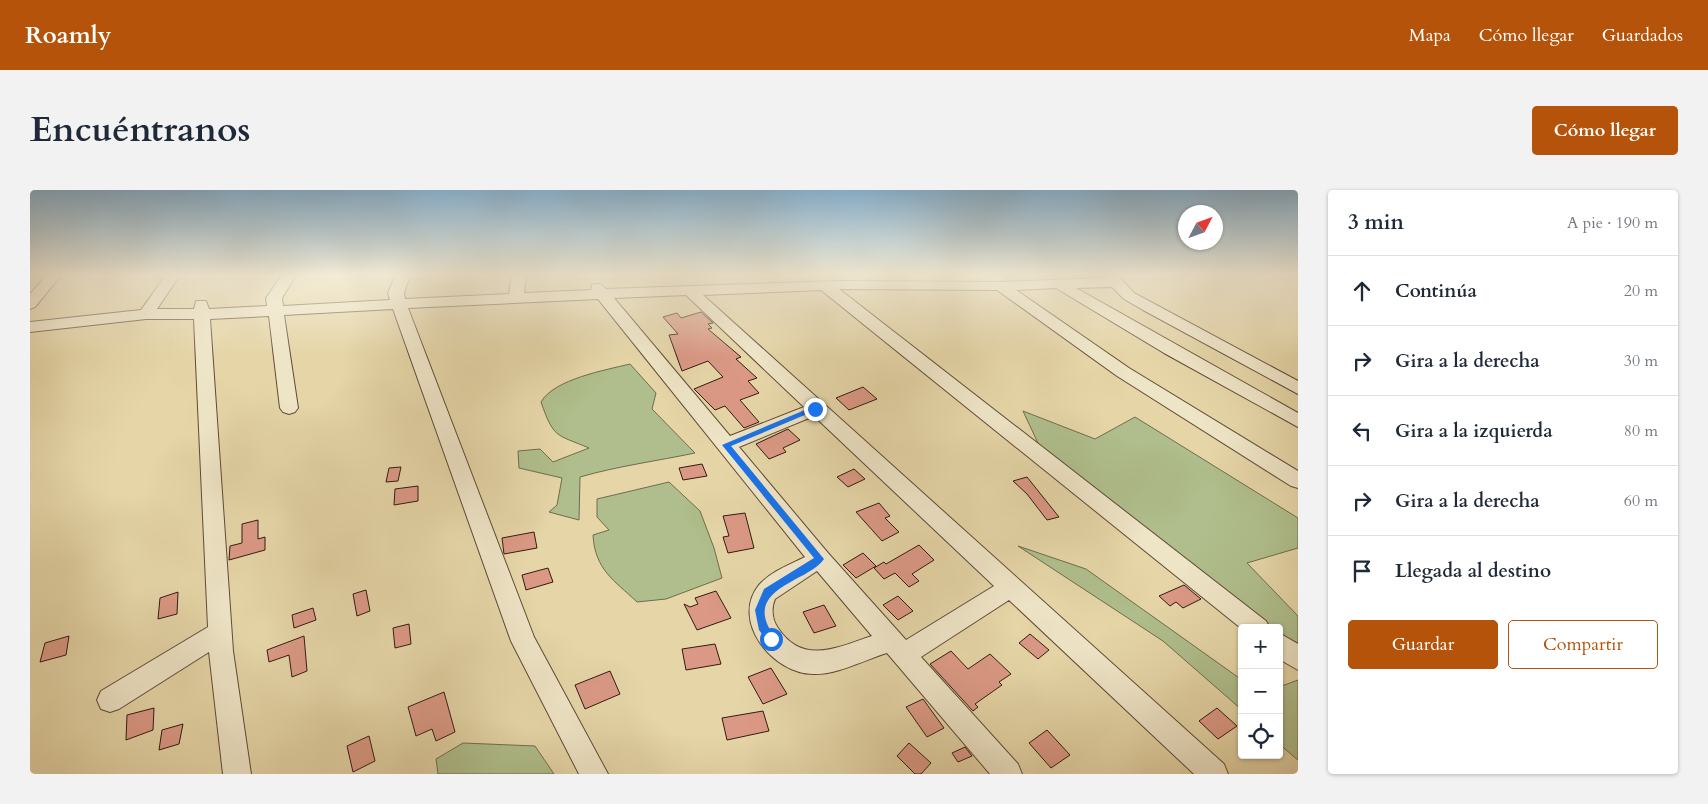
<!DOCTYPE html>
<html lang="es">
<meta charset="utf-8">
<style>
:root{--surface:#fff;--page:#f2f2f3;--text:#1f2937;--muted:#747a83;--line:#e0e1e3;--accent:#b45309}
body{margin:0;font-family:Cardo,serif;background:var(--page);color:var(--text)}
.controls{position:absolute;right:15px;bottom:15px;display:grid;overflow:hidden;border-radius:5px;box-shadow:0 1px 4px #0004}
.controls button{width:45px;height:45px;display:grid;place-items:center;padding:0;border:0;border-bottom:1px solid var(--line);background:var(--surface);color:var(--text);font:25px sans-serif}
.compass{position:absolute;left:1148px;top:15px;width:45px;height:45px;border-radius:50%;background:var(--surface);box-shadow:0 1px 4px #0004;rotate:49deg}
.stop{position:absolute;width:15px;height:15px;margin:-11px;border:4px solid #1a73e8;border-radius:50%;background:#fff}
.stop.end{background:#1a73e8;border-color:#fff;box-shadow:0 1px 5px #0008}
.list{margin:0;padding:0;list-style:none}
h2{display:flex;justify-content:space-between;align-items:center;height:65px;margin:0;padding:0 20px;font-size:21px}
h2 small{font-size:16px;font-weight:400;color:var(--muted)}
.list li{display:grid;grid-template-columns:32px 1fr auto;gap:15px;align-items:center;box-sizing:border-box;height:70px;padding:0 20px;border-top:1px solid var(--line)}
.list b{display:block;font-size:19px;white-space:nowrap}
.list em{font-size:16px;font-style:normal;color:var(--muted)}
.actions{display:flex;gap:10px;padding:15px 20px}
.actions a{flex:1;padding:11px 0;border:1px solid var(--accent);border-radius:5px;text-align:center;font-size:18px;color:var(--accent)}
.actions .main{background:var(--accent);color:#fff}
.icon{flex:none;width:28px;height:28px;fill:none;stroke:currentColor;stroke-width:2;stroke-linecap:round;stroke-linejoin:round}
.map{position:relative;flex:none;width:1268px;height:584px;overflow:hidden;border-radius:5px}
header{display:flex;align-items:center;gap:30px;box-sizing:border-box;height:70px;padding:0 25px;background:var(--accent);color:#fff}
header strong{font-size:24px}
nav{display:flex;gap:28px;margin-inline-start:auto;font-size:18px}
.intro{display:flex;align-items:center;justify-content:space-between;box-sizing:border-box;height:120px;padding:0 30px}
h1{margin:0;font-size:35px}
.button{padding:12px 22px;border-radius:5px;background:var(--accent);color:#fff;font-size:18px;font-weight:700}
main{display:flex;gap:30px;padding:0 30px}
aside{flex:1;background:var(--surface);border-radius:5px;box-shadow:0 1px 4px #0004}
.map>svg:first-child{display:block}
</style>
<header>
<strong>Roamly</strong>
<nav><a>Mapa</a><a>Cómo llegar</a><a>Guardados</a></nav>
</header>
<div class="intro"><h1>Encuéntranos</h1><a class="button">Cómo llegar</a></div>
<main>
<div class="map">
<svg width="1268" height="584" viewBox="0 0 1268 584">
<rect width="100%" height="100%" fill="#e5d5a7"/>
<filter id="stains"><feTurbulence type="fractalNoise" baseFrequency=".004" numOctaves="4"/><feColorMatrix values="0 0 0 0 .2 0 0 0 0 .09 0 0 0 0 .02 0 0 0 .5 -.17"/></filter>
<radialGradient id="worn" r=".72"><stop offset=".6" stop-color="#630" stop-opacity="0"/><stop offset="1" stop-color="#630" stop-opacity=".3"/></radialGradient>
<g fill="#afbe8c" stroke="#706c4e">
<path d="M973,85H1075L1078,88L981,94Z"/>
<path d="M600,174L626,203L622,219L665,263C627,271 588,276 550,287L549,330L519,322L527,315L532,288L489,278L488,261L510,259L523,272L559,258C526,244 524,249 511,212C524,189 576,180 600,174Z"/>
<path d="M993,221L1065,249L1105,227L1268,328V358L1217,373L1268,426V475L1249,461V438H1220L1021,281Z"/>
<path d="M639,292L670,321L684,358L692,388L636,409L607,412C584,390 565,380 563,345L579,340L567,327V309Z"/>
<path d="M988,356L1056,379L1212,490V520L1133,451Z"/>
<path d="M1268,490V570L1249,554V497Z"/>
<path d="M433,553L505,556L524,584H408L406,569Z"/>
</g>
<g fill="#db9985" stroke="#321b10">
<path d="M671,122L683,133L678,134L682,138L678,139L711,167L706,169L727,188L718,191L729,203L710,210L729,232L714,238L695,216L685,220L664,199L693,187L678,171L652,181L639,145L648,144L633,127L647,123L651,128Z"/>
<path d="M833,197L847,209L819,220L806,208Z"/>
<path d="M758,239L770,250L753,258L756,262L739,269L726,254Z"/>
<path d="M672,274L677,286L653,290L649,278Z"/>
<path d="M371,277L368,291L356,292L359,278Z"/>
<path d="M824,279L835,289L818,297L807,287Z"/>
<path d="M997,287L1029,327L1017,330L997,304L983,291Z"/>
<path d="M388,296V311L364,315L365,299Z"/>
<path d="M849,313L860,326L855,328L869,342L852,351L826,322Z"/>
<path d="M715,323L724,358L698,363L693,347L699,346L693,326Z"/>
<path d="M228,330V349L235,347V360L199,370L200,356L212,353V334Z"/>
<path d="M504,342L507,358L474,364L472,348Z"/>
<path d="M889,355L904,370L882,384L889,391L879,397L865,383L854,389L844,378L854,372L856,374Z"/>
<path d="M833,363L846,376L826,388L813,375Z"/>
<path d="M518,378L523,392L496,400L492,385Z"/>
<path d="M1154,395L1171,409L1153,418L1146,412L1140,416L1129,406Z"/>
<path d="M336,400L340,421L327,426L323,404Z"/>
<path d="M686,401L701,428L667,440L654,414L660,417L668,414L665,408Z"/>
<path d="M148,402L147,424L128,429L130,408Z"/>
<path d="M868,406L883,421L868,430L853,415Z"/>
<path d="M794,415L806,436L784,443L773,422Z"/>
<path d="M283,418L286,430L264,438L262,425Z"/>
<path d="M379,434L381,454L365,458L363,438Z"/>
<path d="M1000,444L1019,460L1008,469L989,453Z"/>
<path d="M39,446L36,465L10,472L15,453Z"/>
<path d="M274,446L277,481L262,487L259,465L239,472L237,460Z"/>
<path d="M685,454L691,474L656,480L652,459Z"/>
<path d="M921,461L938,479L960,464L981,484L969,492L972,495L945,514L948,517L943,521L900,474Z"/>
<path d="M741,478L757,504L733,514L718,487Z"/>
<path d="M580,481L590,504L555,519L545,495Z"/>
<path d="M414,502L425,542L406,551L402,539L386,546L378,517Z"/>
<path d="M893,509L914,538L897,547L876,517Z"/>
<path d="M124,518L123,540L96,550L97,525Z"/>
<path d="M1187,518L1207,536L1188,549L1169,531Z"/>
<path d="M733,521L739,541L697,550L692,528Z"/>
<path d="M153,534L149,554L129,560L132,540Z"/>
<path d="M1017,540L1040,565L1021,578L999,553Z"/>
<path d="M339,546L345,571L323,582L317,556Z"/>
<path d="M879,553L901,573L891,584H885L867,566Z"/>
<path d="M935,557L942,566L928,572L922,563Z"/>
</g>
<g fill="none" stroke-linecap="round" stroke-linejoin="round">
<defs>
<g id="minor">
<path d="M17,85H31L5,117L0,119V104Z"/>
<path d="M136,85H150L127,119H164L166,111H176L179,119L237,116L236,108L252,85H266L252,108L253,116L360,110L358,103L366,85H380L374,103L375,109L479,104L482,85H496L494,103L561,100L562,95C569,93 572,94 576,99L808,91L970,92L1074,88L1072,85H1087L1104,103L1268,191V204L1113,120L1094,109L1082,97L1046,98L1268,223V237L1134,163L1026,98L986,100L1099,178L1268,281V298L1261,296L1087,186L967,100L809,99L1236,431L1240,438L1212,439L791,100L673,105L1194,574L1198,584H1164L979,410L891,467L988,574L992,584H960L857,463C834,470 807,485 783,484C743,484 700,431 729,395C740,382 761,374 775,367L568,109L378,118L504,447L578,584H549L481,451L363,119L254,125L268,218L265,222L259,224L253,222L250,218L239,126L180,129L203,461L221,584H193L179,462L89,519L80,522L71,519L67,510L71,501L178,437L164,129H116L0,142V132L111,120ZM656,105L774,217L700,246L584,108ZM784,226L964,396L876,450L798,363L709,257ZM787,381L842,446C808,457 773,476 748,438C742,430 741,418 745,409Z"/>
<path d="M1249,443L1268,454V480L1249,469Z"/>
</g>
</defs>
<use href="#minor" stroke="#5f4a36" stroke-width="2"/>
<use href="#minor" fill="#eee4c6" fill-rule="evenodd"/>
</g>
<linearGradient id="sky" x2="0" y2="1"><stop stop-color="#89b4d3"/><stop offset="0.51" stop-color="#f3ecd7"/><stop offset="1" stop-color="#f3ecd7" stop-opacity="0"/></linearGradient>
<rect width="1268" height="166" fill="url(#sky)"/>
<path fill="#1a73e8" d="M782,217L789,219L701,256L794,369C779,391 720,397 738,436C740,441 744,444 746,449L741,454L738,452L729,440L725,420L734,399L784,368L692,255Z"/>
<rect width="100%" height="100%" filter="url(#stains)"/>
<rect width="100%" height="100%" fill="url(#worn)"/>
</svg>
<div class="controls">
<button>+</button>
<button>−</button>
<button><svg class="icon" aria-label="locate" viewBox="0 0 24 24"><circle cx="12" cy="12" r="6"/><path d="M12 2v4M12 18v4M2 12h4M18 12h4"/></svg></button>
</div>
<svg class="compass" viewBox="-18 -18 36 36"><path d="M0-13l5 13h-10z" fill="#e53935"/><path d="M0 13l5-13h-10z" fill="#747a83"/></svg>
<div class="stop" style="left:741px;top:449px"></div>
<div class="stop end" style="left:785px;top:219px"></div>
</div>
<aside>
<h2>3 min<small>A pie · 190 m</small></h2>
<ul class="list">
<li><svg class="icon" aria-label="ahead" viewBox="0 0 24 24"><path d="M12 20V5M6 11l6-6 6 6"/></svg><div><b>Continúa</b></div><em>20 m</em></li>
<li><svg class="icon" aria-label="right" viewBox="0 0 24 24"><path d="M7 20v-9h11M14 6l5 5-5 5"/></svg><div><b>Gira a la derecha</b></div><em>30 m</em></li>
<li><svg class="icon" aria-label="left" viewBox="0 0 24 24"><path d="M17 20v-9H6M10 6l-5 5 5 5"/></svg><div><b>Gira a la izquierda</b></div><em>80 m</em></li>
<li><svg class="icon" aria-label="right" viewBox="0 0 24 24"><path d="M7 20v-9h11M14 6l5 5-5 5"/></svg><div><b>Gira a la derecha</b></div><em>60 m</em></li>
<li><svg class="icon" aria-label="arrive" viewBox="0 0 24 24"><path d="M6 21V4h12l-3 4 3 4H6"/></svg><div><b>Llegada al destino</b></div></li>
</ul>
<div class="actions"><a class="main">Guardar</a><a>Compartir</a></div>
</aside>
</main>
